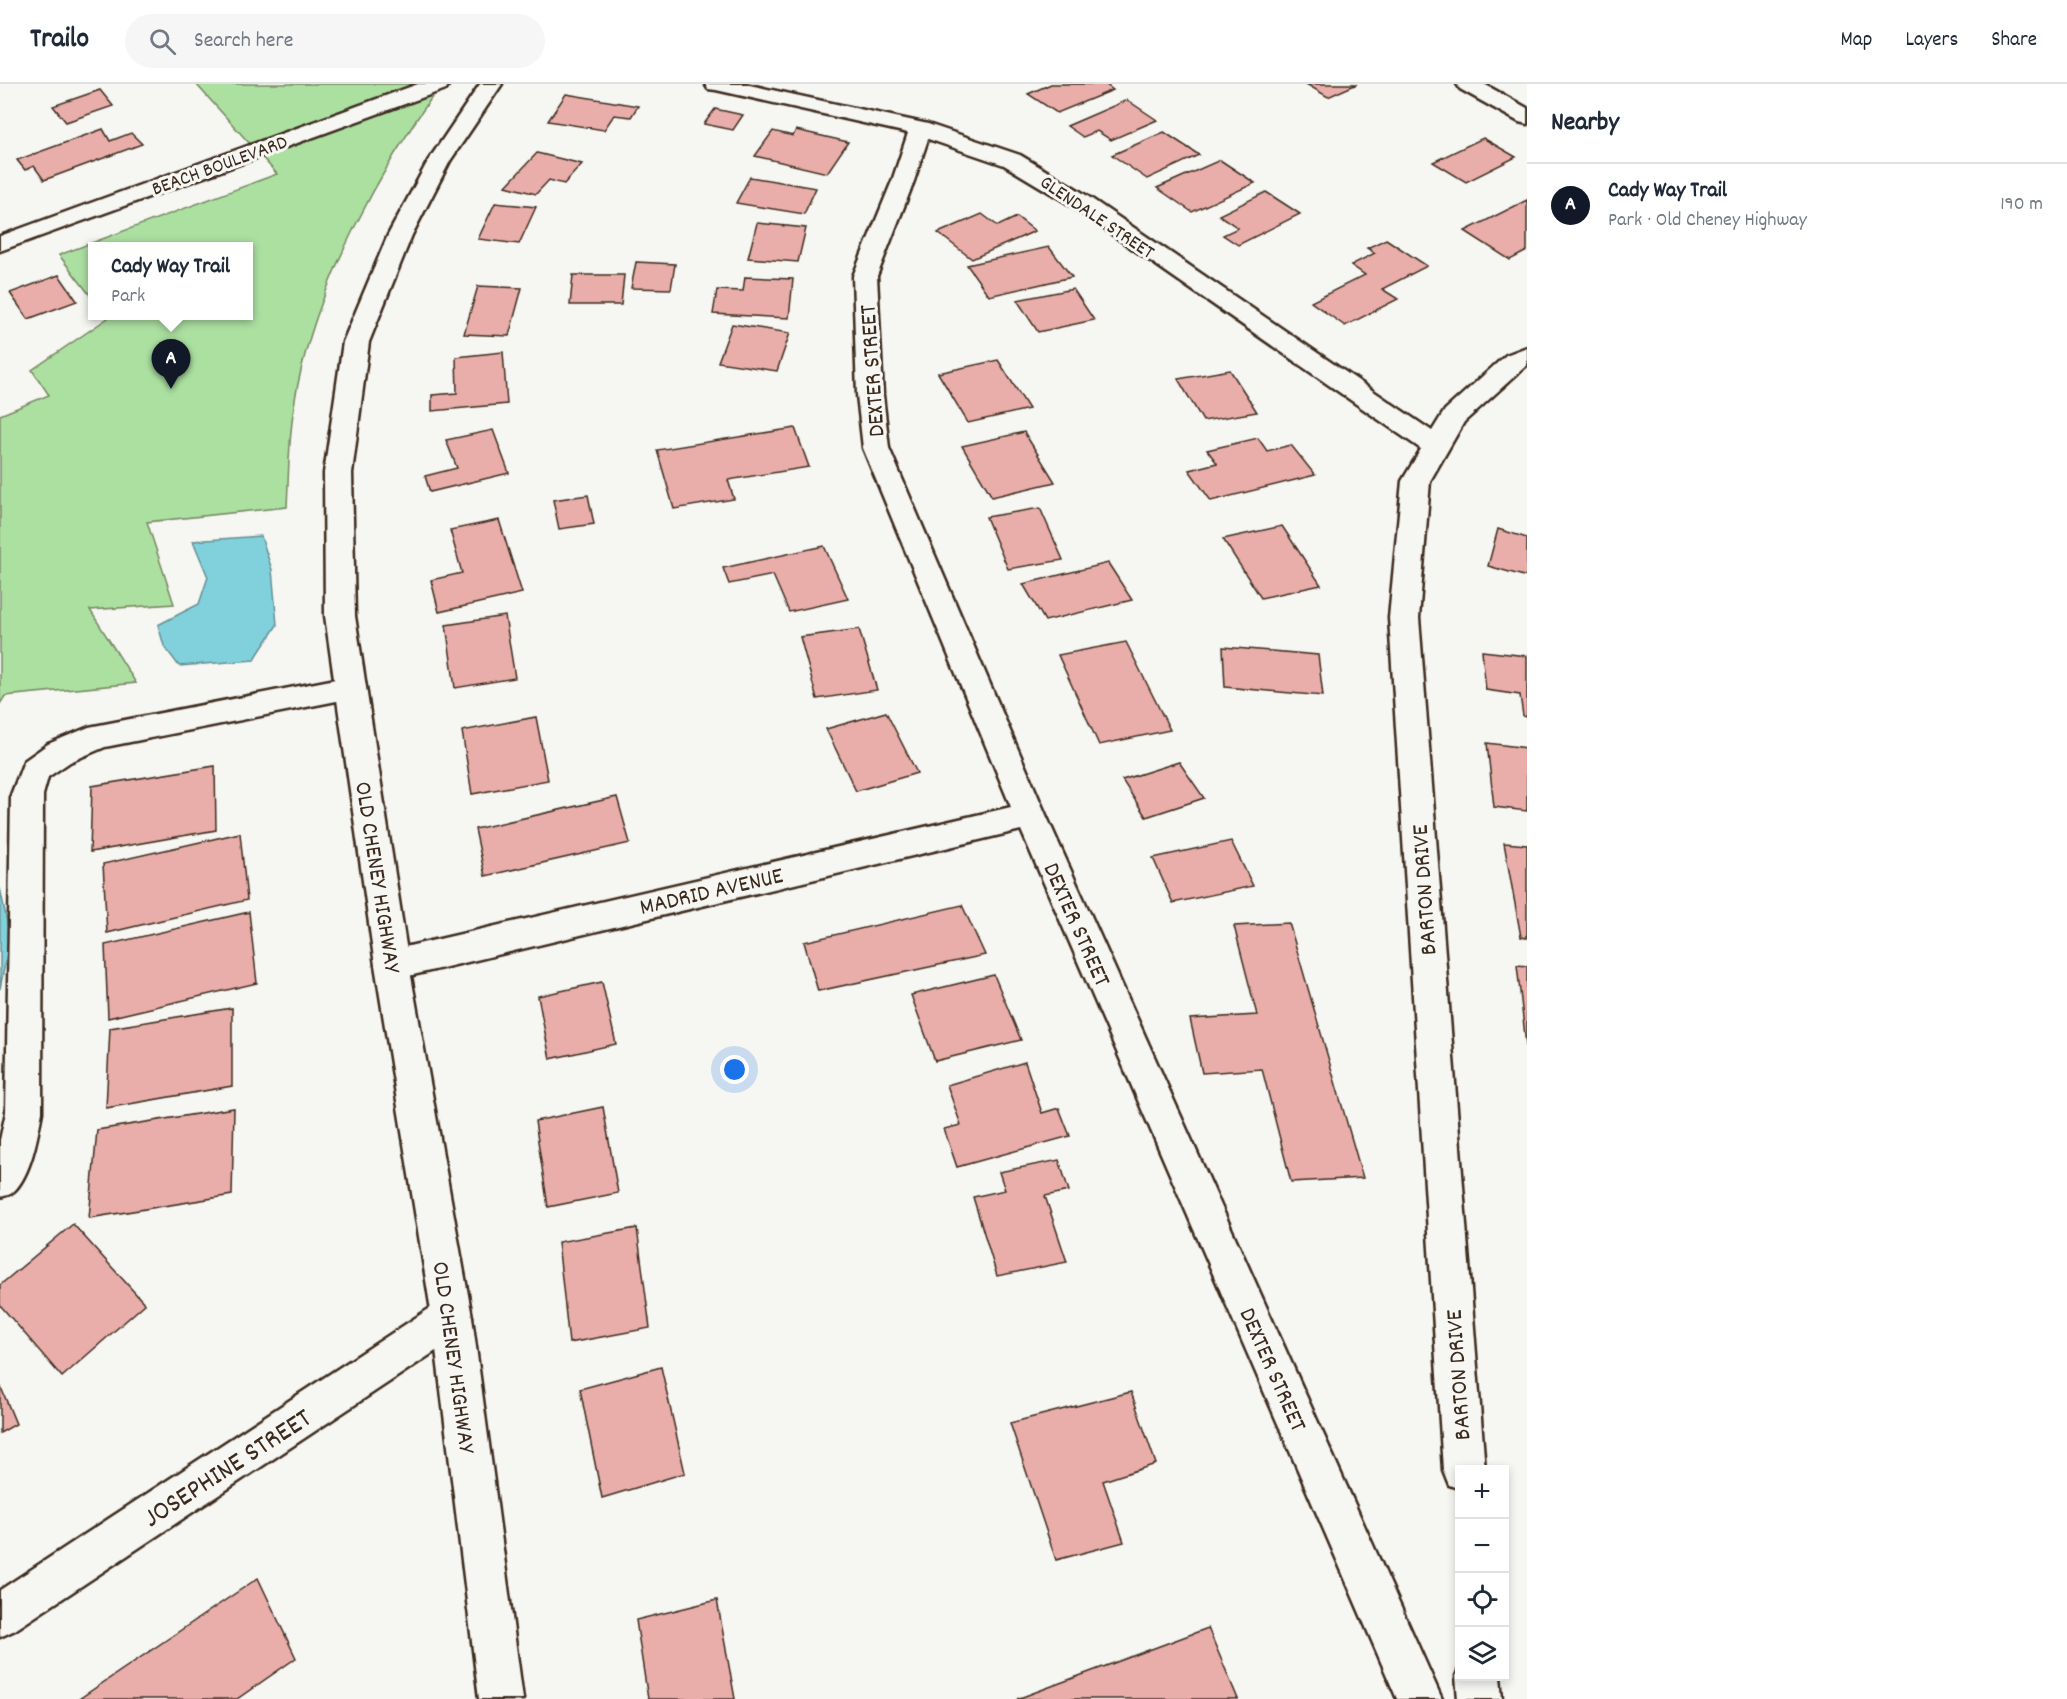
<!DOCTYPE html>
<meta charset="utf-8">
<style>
:root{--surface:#fff;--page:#f6f6f7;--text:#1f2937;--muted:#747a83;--line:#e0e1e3;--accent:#111827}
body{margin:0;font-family:Dekko,sans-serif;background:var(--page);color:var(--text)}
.controls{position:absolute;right:18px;bottom:18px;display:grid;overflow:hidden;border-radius:0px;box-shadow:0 3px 9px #0003}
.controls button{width:54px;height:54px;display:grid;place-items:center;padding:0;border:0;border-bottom:2px solid var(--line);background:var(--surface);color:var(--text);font:30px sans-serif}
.you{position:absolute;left:735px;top:986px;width:21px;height:21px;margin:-15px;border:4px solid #fff;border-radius:50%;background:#1a73e8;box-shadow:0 0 0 9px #1a73e833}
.badge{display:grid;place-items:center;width:39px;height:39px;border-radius:50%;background:var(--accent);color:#fff;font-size:20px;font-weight:700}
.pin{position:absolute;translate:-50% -50px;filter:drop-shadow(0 2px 3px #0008)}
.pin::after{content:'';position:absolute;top:32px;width:21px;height:18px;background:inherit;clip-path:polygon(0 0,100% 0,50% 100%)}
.popup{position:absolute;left:88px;top:158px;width:165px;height:78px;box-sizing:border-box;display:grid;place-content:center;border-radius:0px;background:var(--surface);filter:drop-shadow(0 2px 4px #0005);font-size:20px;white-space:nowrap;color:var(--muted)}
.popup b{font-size:22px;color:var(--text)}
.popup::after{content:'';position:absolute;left:50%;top:100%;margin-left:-12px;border:12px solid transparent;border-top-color:var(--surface)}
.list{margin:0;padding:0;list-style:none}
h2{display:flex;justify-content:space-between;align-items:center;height:78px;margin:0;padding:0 24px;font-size:26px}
h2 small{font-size:20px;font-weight:400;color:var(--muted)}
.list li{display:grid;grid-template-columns:39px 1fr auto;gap:18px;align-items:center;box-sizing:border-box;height:84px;padding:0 24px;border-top:2px solid var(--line)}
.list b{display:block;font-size:22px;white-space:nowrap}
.list p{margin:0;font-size:20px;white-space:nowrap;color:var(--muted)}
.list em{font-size:20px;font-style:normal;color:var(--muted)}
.icon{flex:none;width:33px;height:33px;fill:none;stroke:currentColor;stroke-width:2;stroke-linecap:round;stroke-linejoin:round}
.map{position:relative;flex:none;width:1527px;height:1615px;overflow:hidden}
header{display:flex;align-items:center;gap:36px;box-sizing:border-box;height:84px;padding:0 30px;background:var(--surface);border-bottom:2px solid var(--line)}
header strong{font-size:28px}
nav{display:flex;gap:33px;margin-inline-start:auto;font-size:21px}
.search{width:420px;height:54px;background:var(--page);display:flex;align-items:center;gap:15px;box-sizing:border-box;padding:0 21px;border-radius:33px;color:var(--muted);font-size:22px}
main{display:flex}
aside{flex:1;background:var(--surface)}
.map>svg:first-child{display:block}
</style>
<header>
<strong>Trailo</strong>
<div class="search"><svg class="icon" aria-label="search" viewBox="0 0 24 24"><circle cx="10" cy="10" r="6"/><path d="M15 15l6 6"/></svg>Search here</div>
<nav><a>Map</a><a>Layers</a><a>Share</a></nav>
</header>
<main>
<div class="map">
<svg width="1527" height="1615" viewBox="0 0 1527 1615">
<rect width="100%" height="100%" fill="#f6f6f2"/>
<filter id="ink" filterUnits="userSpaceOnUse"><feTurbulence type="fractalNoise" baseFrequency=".0167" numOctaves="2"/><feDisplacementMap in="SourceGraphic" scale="12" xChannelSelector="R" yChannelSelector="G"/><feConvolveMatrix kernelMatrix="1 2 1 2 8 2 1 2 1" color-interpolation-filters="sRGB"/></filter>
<g filter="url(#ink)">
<path fill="#ace0a1" stroke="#748560" stroke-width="1.5" d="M196,0H441C380,85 319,197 298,300C289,341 289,382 287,423L147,438L174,520L90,526L136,599L5,612L0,620V331L49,311L32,286L108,234L106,232H249V162H93V215L59,171L277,90Z"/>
<g fill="#81d1dd" stroke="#658e91" stroke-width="1.5">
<path d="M261,452L272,486L277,541L254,576L179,582L164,562L158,541L199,520L208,493L193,457Z"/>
<path d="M0,804L10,852L0,905Z"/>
</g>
<g fill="#e9aea9" stroke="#3b2a1e" stroke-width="1.5">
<path d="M1051,0H1105L1113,6L1057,29L1028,10Z"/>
<path d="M1306,0H1357L1328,13Z"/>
<path d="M100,6L113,22L66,38L53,22Z"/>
<path d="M566,10L638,22L631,33L614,31L604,46L548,37Z"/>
<path d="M1127,16L1157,36L1111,56L1097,47L1083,53L1067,42Z"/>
<path d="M715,25L743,31L733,46L704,40Z"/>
<path d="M103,45L110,57L131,49L142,60L44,96L34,82L25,86L17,76Z"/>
<path d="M796,46L848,58L827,89L755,72L773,47L793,52Z"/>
<path d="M1164,48L1199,71L1147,95L1112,71Z"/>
<path d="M1483,54L1516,73L1466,98L1433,78Z"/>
<path d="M537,69L582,80L564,100L549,96L536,110L506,102Z"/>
<path d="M1220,76L1255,99L1192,128L1157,104Z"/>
<path d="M750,93L816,104L804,130L736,119Z"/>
<path d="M1266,108L1300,130L1238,161L1223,151L1238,144L1219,131Z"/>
<path d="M1527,116V167L1510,176L1465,147Z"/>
<path d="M495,119L536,123L519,160L478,155Z"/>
<path d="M982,130L998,142L1017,133L1035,147L972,175L938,149Z"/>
<path d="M757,139L806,144L798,178L748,174Z"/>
<path d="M1386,155L1427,182L1382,205L1398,215L1345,242L1311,218L1365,191L1351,181L1375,169L1367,164Z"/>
<path d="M1049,163L1072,193L989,212L967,181Z"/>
<path d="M636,178L675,180L671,205L631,204Z"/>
<path d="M59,191L77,217L28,235L10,209Z"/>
<path d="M573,191H624L621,221H570Z"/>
<path d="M745,193L793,195L789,234L713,230L717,206L743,207Z"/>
<path d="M478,202L522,204L509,252L464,250Z"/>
<path d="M1073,205L1094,236L1038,248L1017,216Z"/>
<path d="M732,240L790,249L777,287L718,278Z"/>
<path d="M503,268L507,320L432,327V311L457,309L456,273Z"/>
<path d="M998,276L1029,325L968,339L938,289Z"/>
<path d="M1230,286L1257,328L1203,337L1178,295Z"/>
<path d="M795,344L809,383L728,396L734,415L674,425L657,366Z"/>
<path d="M493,346L509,389L430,408L425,392L457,384L446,356Z"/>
<path d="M1024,348L1055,398L992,413L962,362Z"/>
<path d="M1258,354L1267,367L1291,361L1315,391L1211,417L1189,386L1217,379L1207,366Z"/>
<path d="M588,411L594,440L559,445L553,416Z"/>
<path d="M1040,424L1063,476L1008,485L986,433Z"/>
<path d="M499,436L522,509L439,528L431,496L462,489L450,446Z"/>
<path d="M1282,442L1321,501L1261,514L1223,455Z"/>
<path d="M1498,445L1527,454V493L1488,482Z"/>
<path d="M824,462L848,515L789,528L773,491L729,500L723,484Z"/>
<path d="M1108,479L1132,516L1045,537L1023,500Z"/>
<path d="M505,532L515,594L455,604L446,541Z"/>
<path d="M859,545L877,606L817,615L800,553Z"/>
<path d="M1126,558L1170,646L1099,661L1058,571Z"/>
<path d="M1223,563L1318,571L1323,612L1225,603Z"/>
<path d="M1482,567L1527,572V633L1523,632L1520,611L1486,606Z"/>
<path d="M886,628L917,689L856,707L826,645Z"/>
<path d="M536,633L548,696L472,710L462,647Z"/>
<path d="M1487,659L1527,664V727L1494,723Z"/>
<path d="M1179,678L1204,714L1146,733L1122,696Z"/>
<path d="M215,682L216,746L90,768L92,702Z"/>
<path d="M617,713L630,759L485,792L475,745Z"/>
<path d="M240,749L247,816L107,849L103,780Z"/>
<path d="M1231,757L1253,802L1173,819L1153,774Z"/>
<path d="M1504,759L1527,761V854L1521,853Z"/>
<path d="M962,821L985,871L818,907L804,858Z"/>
<path d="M249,828L257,899L108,934L105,861Z"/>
<path d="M1289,839L1363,1094L1291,1098L1262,985L1202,989L1190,935L1257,931L1234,842Z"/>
<path d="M1517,881L1527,882V970Z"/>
<path d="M994,891L1021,956L935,977L911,911Z"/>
<path d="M602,898L616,960L550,975L538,912Z"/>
<path d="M232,924V1002L106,1024L110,944Z"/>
<path d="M1025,978L1042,1029L1059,1024L1070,1052L957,1083L944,1045L961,1041L947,1001Z"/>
<path d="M603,1023L618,1109L548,1123L535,1037Z"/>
<path d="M234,1024L232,1111L89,1134L97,1046Z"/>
<path d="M1059,1076L1069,1107L1045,1112L1067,1178L997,1192L973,1113L1005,1106L999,1088Z"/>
<path d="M73,1140L145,1220L62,1293L0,1221V1201Z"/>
<path d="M637,1144L650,1244L569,1259L558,1158Z"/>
<path d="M661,1283L685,1389L602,1414L580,1305Z"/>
<path d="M0,1301L16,1340L0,1349Z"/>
<path d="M1131,1308L1156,1380L1103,1397L1124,1458L1056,1476L1010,1339Z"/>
<path d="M258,1494L296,1574L237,1615H79Z"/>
<path d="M717,1516L735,1615H648L636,1536Z"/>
<path d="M1208,1544L1238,1615H1017Z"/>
</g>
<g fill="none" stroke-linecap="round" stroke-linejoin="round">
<defs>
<g id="street">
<path d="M705,0H745L928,40L1020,71L1080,107L1432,347L1445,326L1506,271L1527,263V281L1464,338L1430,397L1419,534L1485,1386H1460V1405L1449,1401L1443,1386L1389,534L1402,397L1421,365L1064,117L1004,81L928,55L914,97L877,192L883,311L889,364L1046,731L1442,1615H1397L1021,746L392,896L380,891L375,881L380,871L392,866L1011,723L863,364L857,311L853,192L892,97L908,49L716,6L708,5Z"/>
<path d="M1457,0H1484L1527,24V40L1519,38L1460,5Z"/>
<path d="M351,592L362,596L366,604L362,612L105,663L70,678L48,693L43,711L42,1028C38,1050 31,1092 13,1108C10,1111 4,1112 0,1113V1056L6,1028L11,711L24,677L48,660L89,643Z"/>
<path d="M452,1214L466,1219L472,1233L466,1247L15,1546L0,1553V1506L438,1219Z"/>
<path d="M1460,1583V1592H1500L1502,1615H1458L1456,1592Z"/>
</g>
<g id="secondary">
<path d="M418,0H449L446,5L0,167V152Z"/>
<path d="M480,0H502L450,77L412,151L369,258L352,389L355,532L409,881L472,1233L523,1615H479L432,1233L375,881L325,532L324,389L343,258L388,151L428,77Z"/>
</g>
</defs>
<use href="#street" stroke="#3b2a1e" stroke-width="5"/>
<use href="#secondary" stroke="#3b2a1e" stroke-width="5"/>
<use href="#street" fill="#f6f6f2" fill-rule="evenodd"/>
<use href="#secondary" fill="#f6f6f2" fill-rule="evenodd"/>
</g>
</g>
<g text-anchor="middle" stroke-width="6" stroke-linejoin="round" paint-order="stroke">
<g font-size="20" fill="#3b2a1e" stroke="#f6f6f2">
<text transform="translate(219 80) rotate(-20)" y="7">BEACH BOULEVARD</text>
<text transform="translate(1098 132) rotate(34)" y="7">GLENDALE STREET</text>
</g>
<g font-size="24" fill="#3b2a1e" stroke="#f6f6f2">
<text transform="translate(871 287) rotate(-94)" y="8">DEXTER STREET</text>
<text transform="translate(379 793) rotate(81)" y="8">OLD CHENEY HIGHWAY</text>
<text transform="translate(711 806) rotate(-13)" y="8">MADRID AVENUE</text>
<text transform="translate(1423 806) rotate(-94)" y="8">BARTON DRIVE</text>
<text transform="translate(1078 840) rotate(66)" y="8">DEXTER STREET</text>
<text transform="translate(455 1273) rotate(82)" y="8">OLD CHENEY HIGHWAY</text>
<text transform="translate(1274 1285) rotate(66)" y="8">DEXTER STREET</text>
<text transform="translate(1457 1291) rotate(-94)" y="8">BARTON DRIVE</text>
</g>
<g font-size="28" fill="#3b2a1e" stroke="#f6f6f2">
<text transform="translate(226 1382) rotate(-33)" y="10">JOSEPHINE STREET</text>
</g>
</g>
</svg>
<div class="controls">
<button>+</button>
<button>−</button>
<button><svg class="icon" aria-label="locate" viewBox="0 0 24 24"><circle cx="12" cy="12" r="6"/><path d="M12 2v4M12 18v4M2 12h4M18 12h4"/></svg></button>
<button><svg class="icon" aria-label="layers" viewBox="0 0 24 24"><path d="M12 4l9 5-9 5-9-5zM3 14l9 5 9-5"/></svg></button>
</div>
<div class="you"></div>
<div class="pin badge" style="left:171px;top:305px">A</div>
<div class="popup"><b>Cady Way Trail</b>Park</div>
</div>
<aside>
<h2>Nearby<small></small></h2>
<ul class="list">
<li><span class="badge">A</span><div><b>Cady Way Trail</b><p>Park · Old Cheney Highway</p></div><em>190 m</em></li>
</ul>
</aside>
</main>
